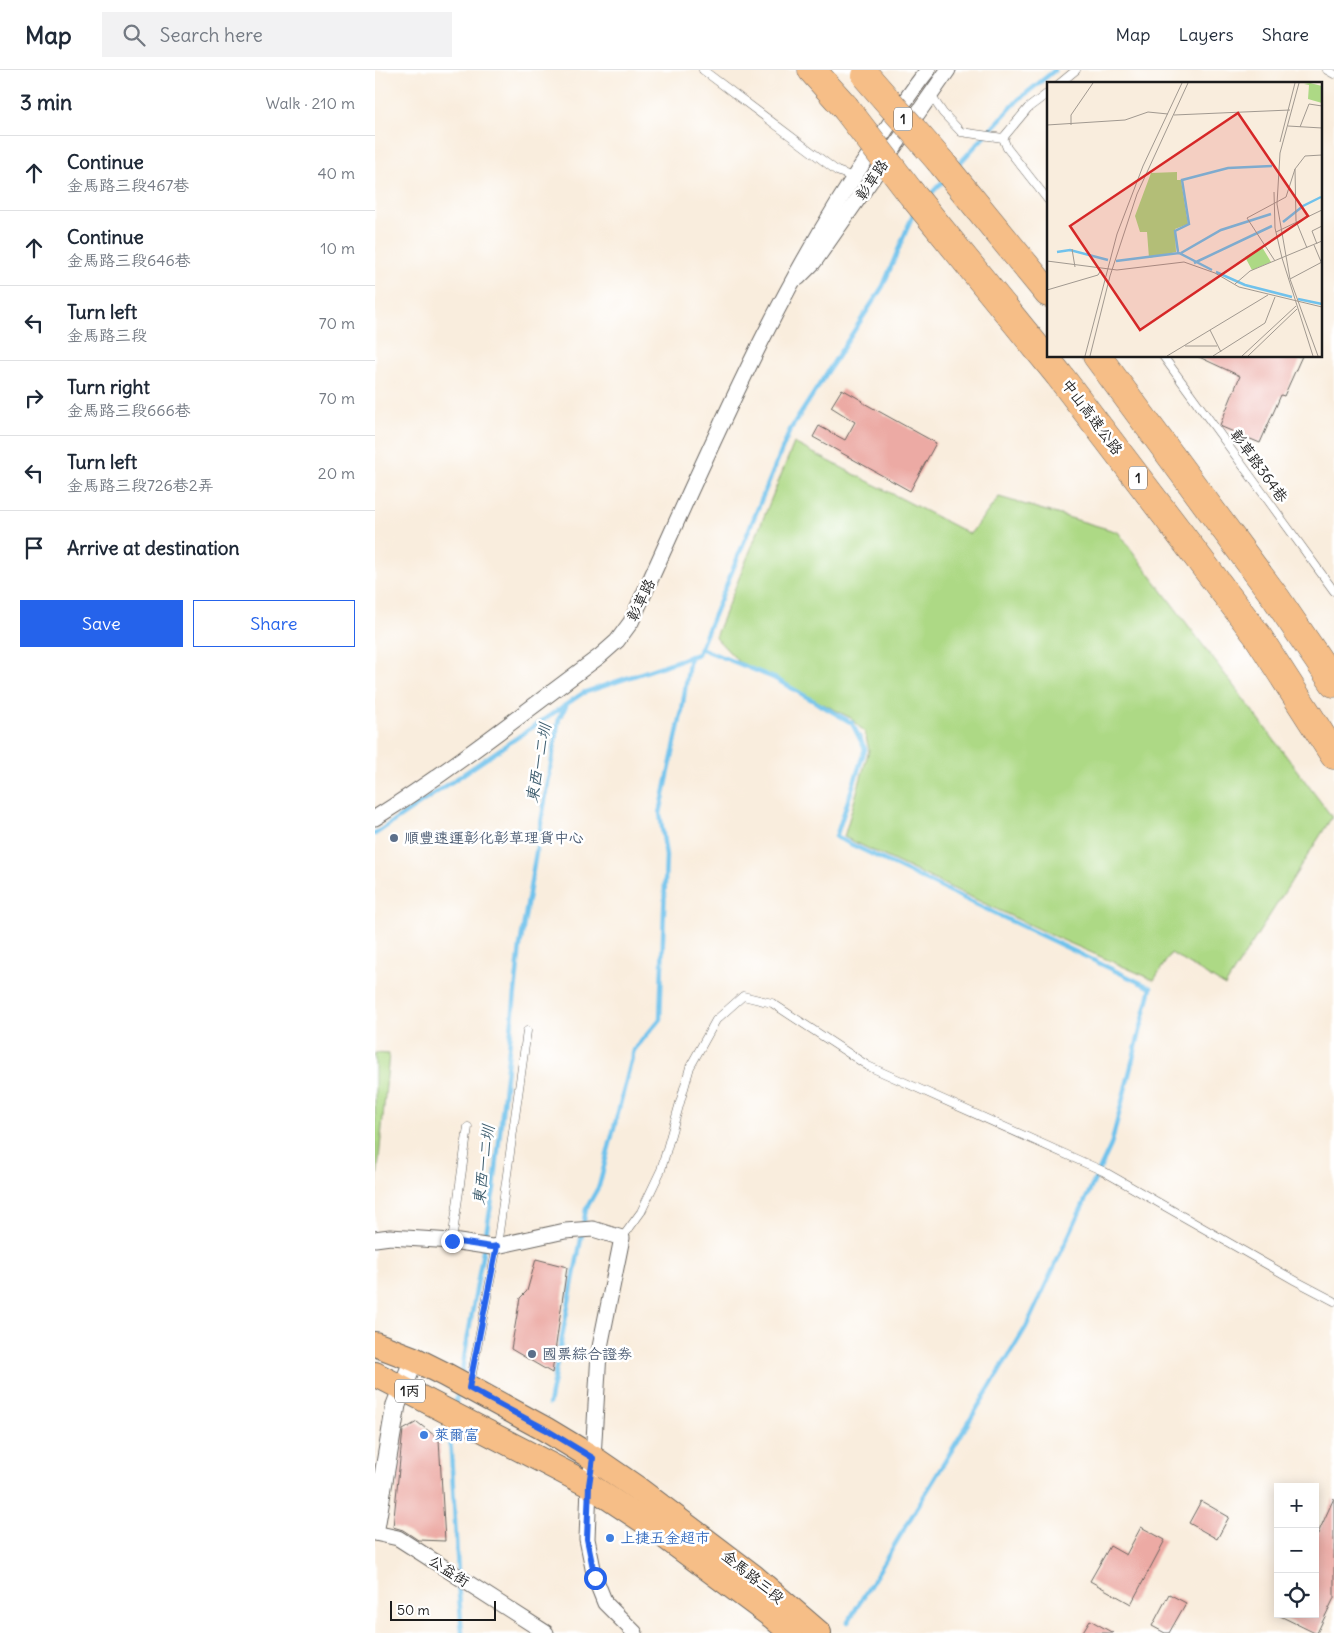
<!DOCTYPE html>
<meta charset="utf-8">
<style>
:root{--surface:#fff;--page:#f2f2f3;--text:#1f2937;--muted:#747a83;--line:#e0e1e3;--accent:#2563eb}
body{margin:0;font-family:Delius,"LXGW WenKai TC",sans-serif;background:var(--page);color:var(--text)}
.controls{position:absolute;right:15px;bottom:15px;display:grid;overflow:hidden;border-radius:0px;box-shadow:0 2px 12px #0003}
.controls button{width:45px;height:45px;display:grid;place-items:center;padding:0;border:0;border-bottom:1px solid var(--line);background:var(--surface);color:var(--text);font:25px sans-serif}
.scale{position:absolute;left:15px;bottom:12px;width:106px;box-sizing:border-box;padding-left:5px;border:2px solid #1c1c1c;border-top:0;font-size:14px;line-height:18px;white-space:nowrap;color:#1c1c1c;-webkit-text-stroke:4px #fff;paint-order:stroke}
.stop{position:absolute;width:15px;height:15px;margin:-11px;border:4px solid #2563eb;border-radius:50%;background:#fff}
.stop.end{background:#2563eb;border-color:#fff;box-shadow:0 1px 5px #0008}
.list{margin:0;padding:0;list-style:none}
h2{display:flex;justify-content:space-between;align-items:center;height:65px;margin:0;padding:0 20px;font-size:21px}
h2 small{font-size:16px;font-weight:400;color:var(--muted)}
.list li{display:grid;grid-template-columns:32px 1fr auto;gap:15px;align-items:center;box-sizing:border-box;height:75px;padding:0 20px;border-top:1px solid var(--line)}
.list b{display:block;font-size:19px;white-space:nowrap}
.list p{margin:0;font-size:16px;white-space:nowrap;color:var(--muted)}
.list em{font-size:16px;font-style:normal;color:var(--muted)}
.actions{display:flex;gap:10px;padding:15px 20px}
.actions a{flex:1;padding:11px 0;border:1px solid var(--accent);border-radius:0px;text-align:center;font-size:18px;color:var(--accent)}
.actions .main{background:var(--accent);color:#fff}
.icon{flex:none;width:28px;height:28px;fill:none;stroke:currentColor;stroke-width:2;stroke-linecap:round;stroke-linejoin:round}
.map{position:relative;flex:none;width:959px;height:1563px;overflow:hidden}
header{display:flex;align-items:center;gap:30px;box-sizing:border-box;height:70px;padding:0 25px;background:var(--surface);border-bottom:1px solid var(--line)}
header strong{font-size:24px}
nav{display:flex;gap:28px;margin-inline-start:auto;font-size:18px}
.search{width:350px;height:45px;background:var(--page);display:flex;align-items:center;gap:12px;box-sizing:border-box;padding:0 18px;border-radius:0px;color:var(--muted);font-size:19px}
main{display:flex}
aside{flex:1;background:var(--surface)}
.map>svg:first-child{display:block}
</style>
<header>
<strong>Map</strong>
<div class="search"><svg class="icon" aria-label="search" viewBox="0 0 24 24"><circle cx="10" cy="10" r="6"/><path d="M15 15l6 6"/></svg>Search here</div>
<nav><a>Map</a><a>Layers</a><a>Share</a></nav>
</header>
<main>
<aside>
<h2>3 min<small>Walk · 210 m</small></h2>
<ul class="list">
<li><svg class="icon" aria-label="ahead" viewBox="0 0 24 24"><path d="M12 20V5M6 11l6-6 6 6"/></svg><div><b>Continue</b><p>金馬路三段467巷</p></div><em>40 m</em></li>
<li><svg class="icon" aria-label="ahead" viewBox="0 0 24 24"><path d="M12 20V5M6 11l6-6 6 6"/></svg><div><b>Continue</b><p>金馬路三段646巷</p></div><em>10 m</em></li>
<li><svg class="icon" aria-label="left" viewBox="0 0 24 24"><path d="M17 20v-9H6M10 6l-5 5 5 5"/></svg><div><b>Turn left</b><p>金馬路三段</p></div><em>70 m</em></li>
<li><svg class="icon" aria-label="right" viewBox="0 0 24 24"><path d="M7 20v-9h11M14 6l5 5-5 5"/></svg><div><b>Turn right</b><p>金馬路三段666巷</p></div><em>70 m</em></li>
<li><svg class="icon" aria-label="left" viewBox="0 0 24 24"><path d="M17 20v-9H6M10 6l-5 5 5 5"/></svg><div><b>Turn left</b><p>金馬路三段726巷2弄</p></div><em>20 m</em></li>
<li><svg class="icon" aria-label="arrive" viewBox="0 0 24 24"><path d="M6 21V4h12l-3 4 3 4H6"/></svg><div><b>Arrive at destination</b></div></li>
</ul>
<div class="actions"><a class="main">Save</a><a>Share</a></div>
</aside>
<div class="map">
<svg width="959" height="1563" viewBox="0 0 959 1563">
<rect width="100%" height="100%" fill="#fff"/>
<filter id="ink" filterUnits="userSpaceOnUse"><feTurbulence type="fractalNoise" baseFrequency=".02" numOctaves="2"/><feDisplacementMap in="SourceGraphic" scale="10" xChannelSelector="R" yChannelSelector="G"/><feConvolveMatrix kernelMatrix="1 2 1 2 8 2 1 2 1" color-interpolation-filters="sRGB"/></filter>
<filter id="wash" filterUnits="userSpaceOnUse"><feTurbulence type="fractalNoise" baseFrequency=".0096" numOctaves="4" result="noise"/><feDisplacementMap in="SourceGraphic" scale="20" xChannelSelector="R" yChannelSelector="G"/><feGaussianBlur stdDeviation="1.12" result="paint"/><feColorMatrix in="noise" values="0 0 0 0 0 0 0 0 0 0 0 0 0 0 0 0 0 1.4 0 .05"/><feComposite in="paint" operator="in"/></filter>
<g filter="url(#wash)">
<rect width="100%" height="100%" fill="#f9eddd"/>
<g fill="#add985" stroke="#647a50">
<path d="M419,373L595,464L624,427L743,462L957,747L850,916L796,883L779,910L676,865L469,767L494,680L490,663L476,648L364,592L340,567Z"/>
<path d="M0,983L14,984L0,1131Z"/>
</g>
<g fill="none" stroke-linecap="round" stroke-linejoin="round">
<g stroke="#70c2ec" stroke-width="4.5">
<path d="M582,96L643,30L680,0"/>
<path d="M551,129L570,109"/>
<path d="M325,578L399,608L477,653L490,679L461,767L776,918L736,1075L651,1257L473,1552"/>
<path d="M0,764L208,623L323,584L415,360L508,216L539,142"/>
<path d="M208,1156L211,1139L224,1116L259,980L285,949L291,786L285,743L307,640L315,586"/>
<path d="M86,1306L119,1118L145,876L184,648L191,636"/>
<path d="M174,1334L207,1164"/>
<path d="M80,1337L83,1321"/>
<path d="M77,1352L75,1366L83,1502"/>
<path d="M83,1512L87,1563"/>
</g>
</g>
<g id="blocks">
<g fill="#ecaaa4">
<path d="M822,286H927L909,326L906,325L885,373L847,357L845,355L865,306Z"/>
<path d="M467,319L488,331L487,332L561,373L535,421L438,367L444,356L470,370L480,352L456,337Z"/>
<path d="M161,1189L192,1197L177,1303L136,1279L145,1228L152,1221Z"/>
<path d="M42,1352L64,1369L70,1471L43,1470L28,1460L18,1457L28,1360Z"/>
<path d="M959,1428V1528L942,1563H940L901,1544H940V1470Z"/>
<path d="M826,1431L854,1447L842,1469L814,1453Z"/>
<path d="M766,1457L790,1470L756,1534L715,1511L735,1476L751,1485Z"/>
<path d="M794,1524L811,1533L794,1563H790L777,1556Z"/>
<path d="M715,1550L738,1563H707Z"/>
</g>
</g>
</g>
<g filter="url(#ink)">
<use href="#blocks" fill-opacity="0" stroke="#696560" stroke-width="1"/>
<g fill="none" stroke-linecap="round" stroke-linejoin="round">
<defs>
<g id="service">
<path d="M328,0L462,101L478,107"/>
<path d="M952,0L959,4"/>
<path d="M684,14L701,0"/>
<path d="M555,24L568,43L586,62L628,68L632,78L673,130"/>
<path d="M628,68L653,38L673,23"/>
<path d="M788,286L959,521"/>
<path d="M247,1168L266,1142L286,1100L315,997L341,950L368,926L397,933L493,996L728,1101L921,1211L959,1231"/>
<path d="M77,1171L93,1057"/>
<path d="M95,1314L122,1176L152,961"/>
</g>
<g id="minor">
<path d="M423,208L439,192L573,0"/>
<path d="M0,748C78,699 151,641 225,586L242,571L256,552C331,389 399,222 501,74C518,49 534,23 553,0"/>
<path d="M0,1169L15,1167L77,1171L117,1177L190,1161L218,1159L247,1168L224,1282L218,1388L214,1415L212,1469L220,1508L230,1533L260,1563"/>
<path d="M0,1463L23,1468L171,1563"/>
</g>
<path id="tertiary" d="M0,1458L21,1335L39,1289"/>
<g id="primary">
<path d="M0,1274L39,1289L69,1304L170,1359L218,1388L263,1419L378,1506L444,1563"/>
<path d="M0,1304L214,1415L273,1454L398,1547L416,1563"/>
</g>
<g id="motorway">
<path d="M437,0L470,37"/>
<path d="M565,91L673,223"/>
<path d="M535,122L684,305L882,565L959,685"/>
<path d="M722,286L901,528L959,613"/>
</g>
</defs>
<use href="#service" stroke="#696560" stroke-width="9"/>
<use href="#minor" stroke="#696560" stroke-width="17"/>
<use href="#tertiary" stroke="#696560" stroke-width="21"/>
<use href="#primary" stroke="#696560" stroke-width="26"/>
<use href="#motorway" stroke="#696560" stroke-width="29"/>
<use href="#service" stroke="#fff" stroke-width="8"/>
<use href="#minor" stroke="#fff" stroke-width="15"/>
<use href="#tertiary" stroke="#fff" stroke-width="19"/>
<use href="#primary" stroke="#f6be87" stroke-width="24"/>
<use href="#motorway" stroke="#f6be87" stroke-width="28"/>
<defs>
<g id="motorway-bridge">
<path d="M491,6L565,91"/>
<path d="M470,37L535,122"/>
</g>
</defs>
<use href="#motorway-bridge" stroke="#696560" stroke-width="29" stroke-linecap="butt"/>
<use href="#motorway-bridge" stroke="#f6be87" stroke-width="28"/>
</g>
</g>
<g fill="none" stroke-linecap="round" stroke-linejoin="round" filter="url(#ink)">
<path stroke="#2563eb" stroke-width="6" d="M77,1171L117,1177L122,1176L94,1318L170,1359L218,1388L214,1415L212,1469L220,1508"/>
</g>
<g fill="#5c6f8a" stroke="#fff" stroke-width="2">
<circle cx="19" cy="768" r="5"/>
<circle cx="157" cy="1284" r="5"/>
</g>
<g fill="#3f7fe0" stroke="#fff" stroke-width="2">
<circle cx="49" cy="1365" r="5"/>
<circle cx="235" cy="1468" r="5"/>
</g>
<g text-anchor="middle" stroke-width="5" stroke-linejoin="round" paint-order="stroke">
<g fill="#fff" stroke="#606060" stroke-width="1">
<rect x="519" y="37.5" width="18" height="23" rx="4"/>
<rect x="754" y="396.5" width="18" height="23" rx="4"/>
<rect x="20" y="1309.5" width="30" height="23" rx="4"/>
</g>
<g font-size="14" font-weight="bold" fill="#1c1c1c">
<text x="528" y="54">1</text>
<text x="763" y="413">1</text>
<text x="35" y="1326">1丙</text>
</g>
<g font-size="15" fill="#1c1c1c" stroke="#fff">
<text transform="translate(497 110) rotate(-56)" y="5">彰草路</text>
<text transform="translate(717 347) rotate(53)" y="5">中山高速公路</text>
<text transform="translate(884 396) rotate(54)" y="5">彰草路364巷</text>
<text transform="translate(266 530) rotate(-64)" y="5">彰草路</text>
<text transform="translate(74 1501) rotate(33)" y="5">公益街</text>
<text transform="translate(378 1507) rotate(39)" y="5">金馬路三段</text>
</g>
<g font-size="15" fill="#4e5e75" stroke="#fff" text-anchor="start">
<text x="29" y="773">順豐速運彰化彰草理貨中心</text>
<text x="167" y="1289">國票綜合證券</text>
</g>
<g font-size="15" fill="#366cbe" stroke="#fff" text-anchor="start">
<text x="59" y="1370">萊爾富</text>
<text x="245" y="1473">上捷五金超市</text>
</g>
<g font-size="16" font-style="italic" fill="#3e5e6f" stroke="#fff">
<text transform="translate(163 693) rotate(-80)" y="6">東西一二圳</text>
<text transform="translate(108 1095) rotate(-83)" y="6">東西一二圳</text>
</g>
</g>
<g transform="translate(672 12)">
<rect width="275" height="275" fill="#f9eddd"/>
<path d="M263,1L275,4V21L261,17L262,3L257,2ZM130,90V98H134L141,142L128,147L129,170L102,176L100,150H93L88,134L104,91ZM215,165L224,180L205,188L198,175Z" fill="#add985"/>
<path fill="none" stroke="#70c2ec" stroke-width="2.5" d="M236,140L256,124L274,115M10,170L23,168L61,178M131,170L128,149L142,142L135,98L181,86L225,84M134,171L174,148L224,132M69,179L132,171L165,188M147,181L225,144M169,190L198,203L245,215M251,217L275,222"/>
<path fill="none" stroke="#a19990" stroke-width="1" d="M252,1L233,71L230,122L243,197L271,274M127,33L243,28M0,43L78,38L101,30L121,32M24,43V33L46,1M241,44L275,46M253,45L262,22L275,24M233,60L248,1M227,110L228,146L235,176L266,274M275,129V109M229,150L275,128M270,162L265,149L275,144M267,163L275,182M260,166L249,139L248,87L258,74L275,73M25,167L28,185M0,179L70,188L137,180L168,191L192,205L275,225M228,179L200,136L239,115L248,87M243,197L275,180M188,202L203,189L275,159M0,208L51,193L54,188M163,248L174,270M138,264H170M38,274L70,152L96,84L135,1M43,274L63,194L90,112L141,1M120,274L221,213M166,274L218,241L228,215M195,274L249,224M201,274L250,227"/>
<path fill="#d62828" fill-opacity="0.15" stroke="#d62828" stroke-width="2.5" d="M191,31L261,134L93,248L23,144Z"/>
<rect width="275" height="275" fill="none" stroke="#1c1c1c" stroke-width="2.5"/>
</g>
</svg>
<div class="controls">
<button>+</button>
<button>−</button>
<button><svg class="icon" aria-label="locate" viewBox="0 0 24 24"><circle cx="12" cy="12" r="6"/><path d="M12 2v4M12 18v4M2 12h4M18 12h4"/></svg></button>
</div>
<div class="scale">50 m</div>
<div class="stop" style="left:220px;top:1508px"></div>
<div class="stop end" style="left:77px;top:1171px"></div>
</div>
</main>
